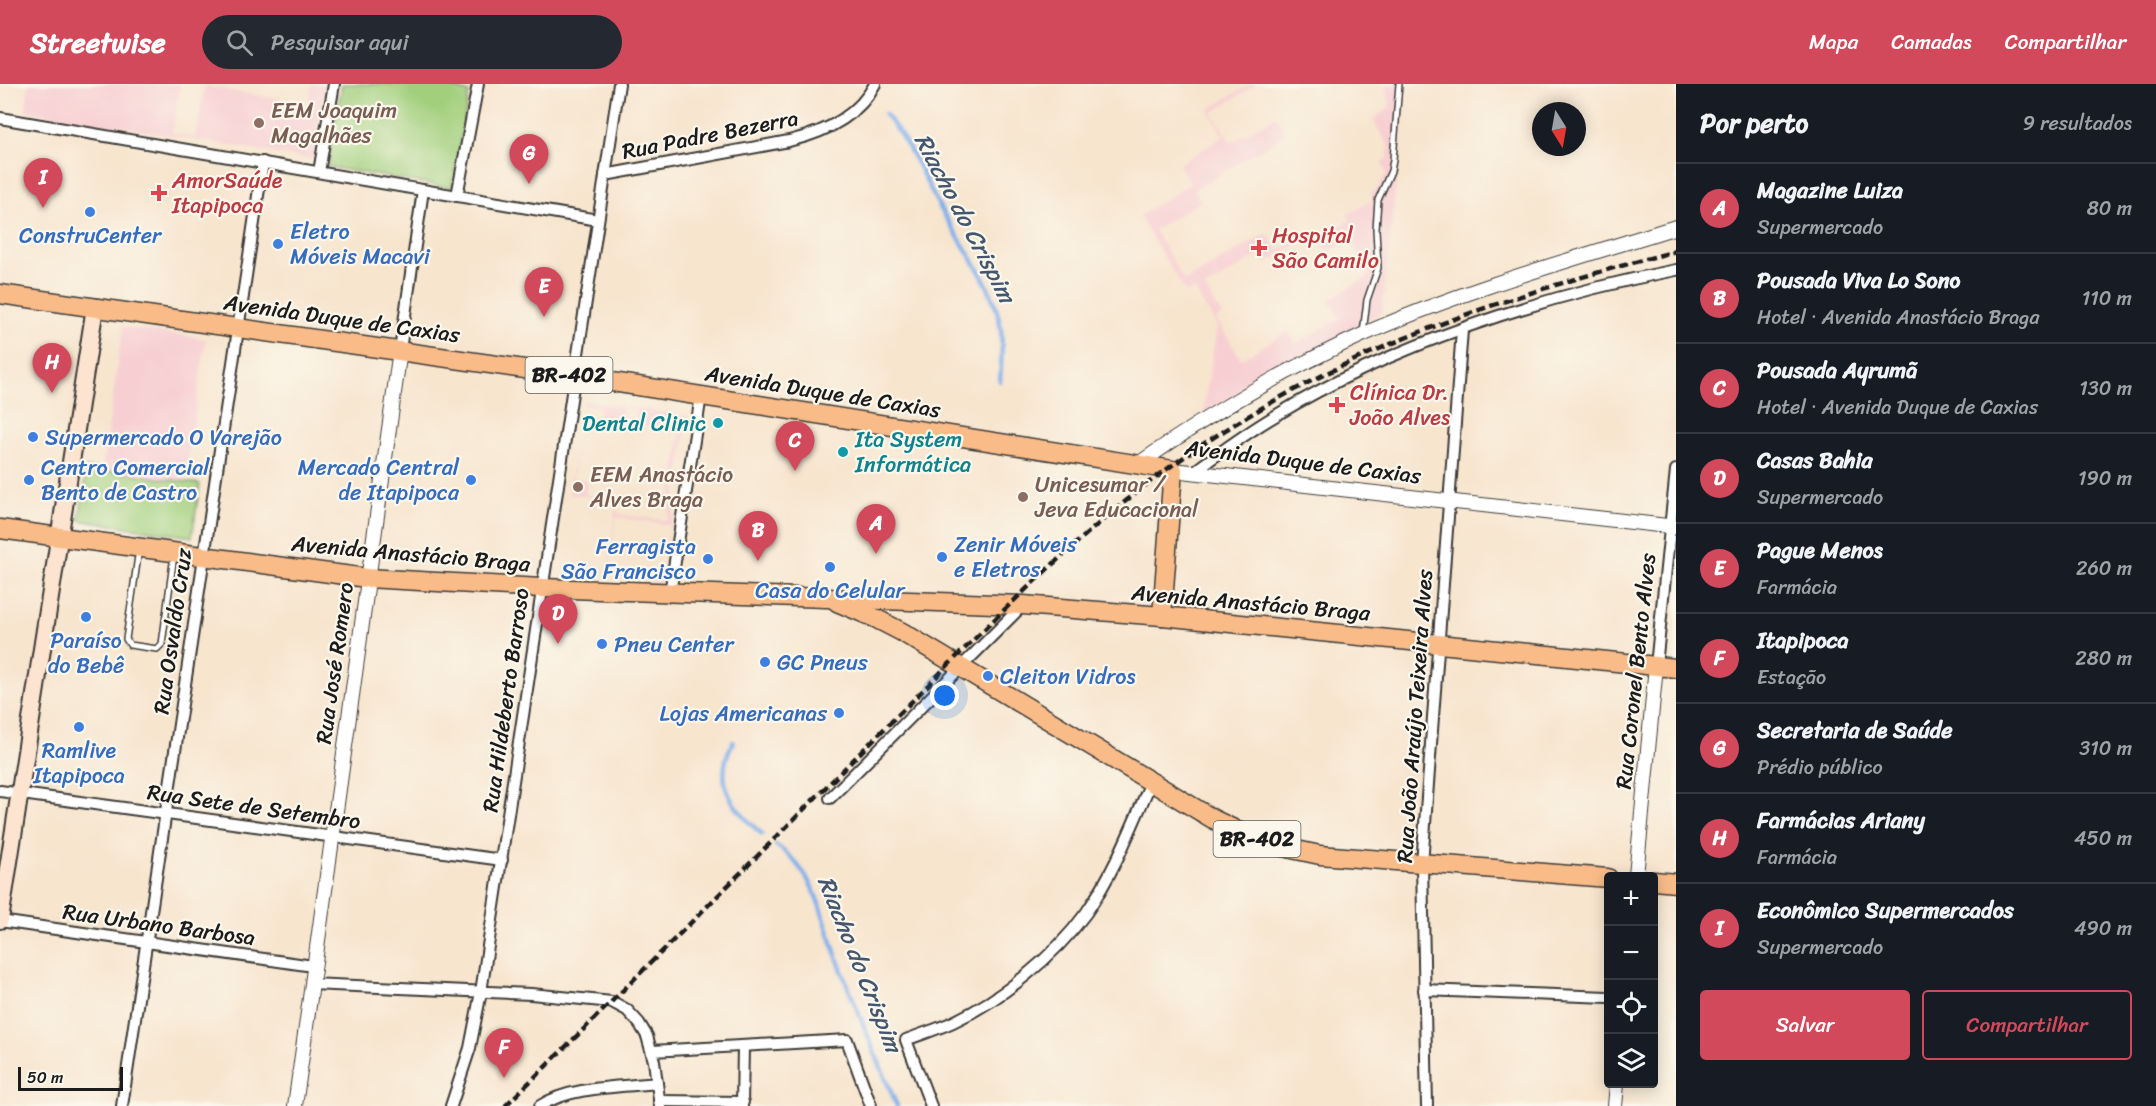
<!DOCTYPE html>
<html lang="pt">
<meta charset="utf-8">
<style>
:root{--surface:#171b24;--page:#242831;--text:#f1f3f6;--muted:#9ea1a6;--line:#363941;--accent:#d1495b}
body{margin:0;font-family:Sriracha,sans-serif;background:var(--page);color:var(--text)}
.controls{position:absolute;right:18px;bottom:18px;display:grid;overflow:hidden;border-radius:6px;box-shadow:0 3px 15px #0003}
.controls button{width:54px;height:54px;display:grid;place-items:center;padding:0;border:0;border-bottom:2px solid var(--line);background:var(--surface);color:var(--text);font:30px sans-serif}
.compass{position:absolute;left:1532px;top:18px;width:54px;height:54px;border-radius:50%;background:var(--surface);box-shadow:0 3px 15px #0003;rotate:169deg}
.scale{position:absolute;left:18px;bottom:15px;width:105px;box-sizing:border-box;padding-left:6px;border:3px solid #1c1c1c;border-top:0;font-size:16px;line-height:21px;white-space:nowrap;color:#1c1c1c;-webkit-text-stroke:4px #fbf7ec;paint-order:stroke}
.you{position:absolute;left:945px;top:612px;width:21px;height:21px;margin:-15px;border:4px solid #fff;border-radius:50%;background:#1a73e8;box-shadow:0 0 0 9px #1a73e833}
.badge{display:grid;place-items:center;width:39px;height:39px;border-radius:50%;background:var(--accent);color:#fff;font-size:20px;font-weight:700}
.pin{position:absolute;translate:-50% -50px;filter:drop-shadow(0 2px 3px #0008)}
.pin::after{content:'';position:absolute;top:32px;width:21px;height:18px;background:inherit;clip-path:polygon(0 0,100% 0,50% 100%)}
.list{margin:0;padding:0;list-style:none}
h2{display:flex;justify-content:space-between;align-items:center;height:78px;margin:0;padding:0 24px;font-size:26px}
h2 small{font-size:20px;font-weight:400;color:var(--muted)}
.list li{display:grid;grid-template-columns:39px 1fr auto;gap:18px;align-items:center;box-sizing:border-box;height:90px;padding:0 24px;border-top:2px solid var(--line)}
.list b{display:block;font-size:22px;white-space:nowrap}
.list p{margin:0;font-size:20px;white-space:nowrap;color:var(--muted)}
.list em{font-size:20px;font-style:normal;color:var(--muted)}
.actions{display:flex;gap:12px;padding:18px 24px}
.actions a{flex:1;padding:14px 0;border:2px solid var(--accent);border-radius:6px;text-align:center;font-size:21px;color:var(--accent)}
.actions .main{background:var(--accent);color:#fff}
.icon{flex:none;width:33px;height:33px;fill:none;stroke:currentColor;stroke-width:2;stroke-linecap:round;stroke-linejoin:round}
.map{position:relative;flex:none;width:1676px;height:1022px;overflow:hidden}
header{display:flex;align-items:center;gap:36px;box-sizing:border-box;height:84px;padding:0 30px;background:var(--accent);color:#fff}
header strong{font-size:28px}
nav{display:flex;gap:33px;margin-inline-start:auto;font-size:21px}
.search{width:420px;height:54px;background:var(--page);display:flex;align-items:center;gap:15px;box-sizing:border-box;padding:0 21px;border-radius:33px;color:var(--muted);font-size:22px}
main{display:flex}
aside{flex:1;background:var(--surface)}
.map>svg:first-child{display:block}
</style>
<header>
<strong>Streetwise</strong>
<div class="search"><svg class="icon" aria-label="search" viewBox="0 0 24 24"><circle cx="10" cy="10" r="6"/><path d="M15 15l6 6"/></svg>Pesquisar aqui</div>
<nav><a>Mapa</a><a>Camadas</a><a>Compartilhar</a></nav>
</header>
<main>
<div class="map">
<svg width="1676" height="1022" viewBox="0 0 1676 1022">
<rect width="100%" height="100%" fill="#fbf7ec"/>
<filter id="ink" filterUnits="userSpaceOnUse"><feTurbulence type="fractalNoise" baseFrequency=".0167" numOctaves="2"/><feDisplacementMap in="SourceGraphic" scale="12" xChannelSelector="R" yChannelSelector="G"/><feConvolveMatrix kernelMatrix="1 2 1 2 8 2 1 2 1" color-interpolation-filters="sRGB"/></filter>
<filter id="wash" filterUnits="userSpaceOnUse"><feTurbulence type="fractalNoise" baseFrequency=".008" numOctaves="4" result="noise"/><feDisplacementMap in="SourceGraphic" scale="24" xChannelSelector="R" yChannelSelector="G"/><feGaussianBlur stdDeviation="1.35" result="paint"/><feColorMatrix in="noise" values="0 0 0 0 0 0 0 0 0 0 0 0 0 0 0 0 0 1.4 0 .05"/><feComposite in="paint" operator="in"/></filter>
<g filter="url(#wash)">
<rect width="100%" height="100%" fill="#f7e5ce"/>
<g fill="#f7cfd2" fill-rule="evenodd">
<path d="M29,0H181L172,49L195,54L205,2L308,20L312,0H326L314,76L25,27Z"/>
<path d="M1251,0H1257L1212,28L1231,59L1276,32L1286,50L1194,106L1201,117L1154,146L1185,197L1267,149L1278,167L1294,157L1297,161L1267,179L1261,170L1205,204L1222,231L1216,235L1241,275L1288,247L1296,260L1340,234L1329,216L1370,191L1350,155L1328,168L1319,155L1350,136L1347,131L1373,115L1370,109L1381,102L1379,99L1384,96L1383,94L1387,90L1381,78L1389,73L1387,68L1390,65L1373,36L1390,23L1386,3L1387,0H1407L1382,228L1203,329L1217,242L1194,205L1186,209L1139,132L1191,100L1179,80L1224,52L1208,26Z"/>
<path d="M123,243L206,255L184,398L102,386Z"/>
<path d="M584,317L688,332L662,499L606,490L617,417L569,410ZM583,320L599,323L598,335L614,337L615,334L621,335L623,324L636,326L635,337L642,338V341L674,346L676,334L686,335L684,347H681L668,437L617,430L619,416L586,411L587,396L573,394ZM616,433L670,441L661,497L607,489Z"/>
</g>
<g fill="#a1cf7c" stroke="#5e764c" stroke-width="1.5">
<path d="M342,0H444L469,9L452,104L328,83Z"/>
<path d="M87,384L200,400L192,453L79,436Z"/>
</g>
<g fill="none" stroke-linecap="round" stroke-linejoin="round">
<g stroke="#80b0eb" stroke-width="4.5">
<path d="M885,30C910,60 920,86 938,120C960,161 995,198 1001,246C1003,263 1001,280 1000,297"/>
<path d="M733,658C712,698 731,723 762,750"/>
<path d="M776,761C817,789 822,833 838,876C856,925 877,974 897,1022"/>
</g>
</g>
</g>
<g filter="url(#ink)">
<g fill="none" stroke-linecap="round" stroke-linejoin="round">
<defs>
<g id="service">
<path d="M1363,249L1367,216L1378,184L1376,145L1378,116L1391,87L1393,76L1399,0"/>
<path d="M139,465L126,555L130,561L157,565L162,560L174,471"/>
</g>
<g id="minor">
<path d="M0,34L598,136"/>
<path d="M319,88L334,0"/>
<path d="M605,91L789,57C823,49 858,33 875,0"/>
<path d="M457,112L478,0"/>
<path d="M400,266L423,106"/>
<path d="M1192,389C1219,369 1246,349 1275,332C1391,261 1542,212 1676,186"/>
<path d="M670,509L701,312"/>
<path d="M1656,582L1676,386"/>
<path d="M0,707L502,776"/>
<path d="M830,714L1023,521"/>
<path d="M0,837L313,882"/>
<path d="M311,900L531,910L612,918L627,926L639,939L647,952L654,977L660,1022"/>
<path d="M1424,906L1608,913"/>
<path d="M652,967L847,956L871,1022"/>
<path d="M659,1017L743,1018"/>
<path d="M122,1022L263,78"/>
<path d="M451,1022L470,964L481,908L619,0"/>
<path d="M540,1022C570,1002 622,1003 657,999"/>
<path d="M742,1022L743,962"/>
<path d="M931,1022L906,956C921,950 938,945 953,938C1002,915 1054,873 1086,829C1114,789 1132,742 1151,698"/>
<path d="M1427,1022L1422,780L1462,246"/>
</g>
<g id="tertiary">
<path d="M1137,381C1207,331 1283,287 1362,251C1463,206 1570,176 1676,143"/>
<path d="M1173,386L1676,443"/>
<path d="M1636,792L1656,582"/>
<path d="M295,1022L400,266"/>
<path d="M1615,1022L1617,1000"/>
</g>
<path id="secondary" d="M0,836L95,223"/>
<g id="primary">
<path d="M0,210L574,292L1173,386L1162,532"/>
<path d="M0,445L367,494L542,504L1023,521L1162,532L1676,584"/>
<path d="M837,518L875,534L902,548L1213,735L1242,749L1273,761L1320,771L1608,794"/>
<path d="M1654,797L1676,799"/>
</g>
</defs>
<use href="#service" stroke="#3d3a37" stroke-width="8"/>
<use href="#minor" stroke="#3d3a37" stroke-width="14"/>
<use href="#tertiary" stroke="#3d3a37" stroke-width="16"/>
<use href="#secondary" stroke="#3d3a37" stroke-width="20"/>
<use href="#primary" stroke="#3d3a37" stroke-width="21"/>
<use href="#service" stroke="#fff" stroke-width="5"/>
<use href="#minor" stroke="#fff" stroke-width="10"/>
<use href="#tertiary" stroke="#fff" stroke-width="14"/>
<use href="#secondary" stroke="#fde4d0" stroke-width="16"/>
<use href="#primary" stroke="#f9bc89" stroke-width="18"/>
<path stroke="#1c1c1c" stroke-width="4.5" stroke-dasharray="9 4.5" stroke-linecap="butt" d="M505,1022C631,900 754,775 878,651C961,569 1041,485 1132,412C1176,376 1225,345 1274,317C1400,246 1537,204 1676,167"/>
</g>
</g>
<g fill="#8d6e63" stroke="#fbf7ec" stroke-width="2">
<circle cx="259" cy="39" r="6"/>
<circle cx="578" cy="403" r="6"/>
<circle cx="1023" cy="413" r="6"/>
</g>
<g fill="#e0444e" stroke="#fbf7ec" stroke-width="2">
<path d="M156 100h6v6h6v6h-6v6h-6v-6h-6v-6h6z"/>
<path d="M1256 155h6v6h6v6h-6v6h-6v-6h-6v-6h6z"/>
<path d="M1334 312h6v6h6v6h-6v6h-6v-6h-6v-6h6z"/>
</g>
<g fill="#3f7fe0" stroke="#fbf7ec" stroke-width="2">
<circle cx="90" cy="128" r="6"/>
<circle cx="278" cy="160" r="6"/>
<circle cx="33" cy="353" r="6"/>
<circle cx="29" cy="396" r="6"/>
<circle cx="471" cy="396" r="6"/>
<circle cx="942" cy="473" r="6"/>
<circle cx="708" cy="475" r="6"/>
<circle cx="830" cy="483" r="6"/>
<circle cx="86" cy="533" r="6"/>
<circle cx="602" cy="560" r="6"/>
<circle cx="765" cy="578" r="6"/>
<circle cx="988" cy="592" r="6"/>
<circle cx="839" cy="629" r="6"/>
<circle cx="79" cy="643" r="6"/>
</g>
<g fill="#0f9aa8" stroke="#fbf7ec" stroke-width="2">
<circle cx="718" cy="339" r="6"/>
<circle cx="843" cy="368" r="6"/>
</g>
<g text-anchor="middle" stroke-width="4.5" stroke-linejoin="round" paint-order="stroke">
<g fill="#fbf7ec" stroke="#5f5e5a" stroke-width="1.5">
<rect x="525.5" y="273" width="87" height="36" rx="4.5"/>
<rect x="1213.5" y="737" width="87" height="36" rx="4.5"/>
</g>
<g font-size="21" font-weight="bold" fill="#1c1c1c">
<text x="569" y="298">BR-402</text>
<text x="1257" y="762">BR-402</text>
</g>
<g font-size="22" fill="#785e54" stroke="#fbf7ec" text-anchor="start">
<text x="271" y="34">EEM Joaquim<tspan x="271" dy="25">Magalhães</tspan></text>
<text x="590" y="398">EEM Anastácio<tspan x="590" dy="25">Alves Braga</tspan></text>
<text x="1035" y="408">Unicesumar /<tspan x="1035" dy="25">Jeva Educacional</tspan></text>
</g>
<g font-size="22" fill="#1c1c1c" stroke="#fbf7ec">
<text transform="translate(710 50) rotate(-11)" y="8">Rua Padre Bezerra</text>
<text transform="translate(342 234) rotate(8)" y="8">Avenida Duque de Caxias</text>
<text transform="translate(823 307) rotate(9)" y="8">Avenida Duque de Caxias</text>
<text transform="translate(1303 377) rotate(7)" y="8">Avenida Duque de Caxias</text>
<text transform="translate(411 469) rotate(5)" y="8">Avenida Anastácio Braga</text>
<text transform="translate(1251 518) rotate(5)" y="8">Avenida Anastácio Braga</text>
<text transform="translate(172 547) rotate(-82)" y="8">Rua Osvaldo Cruz</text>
<text transform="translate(334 579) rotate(-82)" y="8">Rua José Romero</text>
<text transform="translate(1635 587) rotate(-84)" y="8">Rua Coronel Bento Alves</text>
<text transform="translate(505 616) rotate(-82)" y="8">Rua Hildeberto Barroso</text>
<text transform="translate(1414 632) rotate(-86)" y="8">Rua João Araújo Teixeira Alves</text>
<text transform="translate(254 722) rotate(8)" y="8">Rua Sete de Setembro</text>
<text transform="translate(159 840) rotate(8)" y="8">Rua Urbano Barbosa</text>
</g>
<g font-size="22" fill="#be3a42" stroke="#fbf7ec" text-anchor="start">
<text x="172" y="104">AmorSaúde<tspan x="172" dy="25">Itapipoca</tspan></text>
<text x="1272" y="159">Hospital<tspan x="1272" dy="25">São Camilo</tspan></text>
<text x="1350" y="316">Clínica Dr.<tspan x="1350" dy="25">João Alves</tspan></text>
</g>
<g font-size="22" fill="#366cbe" stroke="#fbf7ec" text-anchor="start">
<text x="290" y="155">Eletro<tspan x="290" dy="25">Móveis Macavi</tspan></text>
<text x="90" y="159" text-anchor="middle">ConstruCenter</text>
<text x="45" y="361">Supermercado O Varejão</text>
<text x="41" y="391">Centro Comercial<tspan x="41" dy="25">Bento de Castro</tspan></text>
<text x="459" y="391" text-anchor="end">Mercado Central<tspan x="459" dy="25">de Itapipoca</tspan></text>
<text x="954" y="468">Zenir Móveis<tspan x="954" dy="25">e Eletros</tspan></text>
<text x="696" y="470" text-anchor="end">Ferragista<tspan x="696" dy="25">São Francisco</tspan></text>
<text x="830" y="514" text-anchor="middle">Casa do Celular</text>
<text x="86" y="564" text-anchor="middle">Paraíso<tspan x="86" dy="25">do Bebê</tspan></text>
<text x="614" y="568">Pneu Center</text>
<text x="777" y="586">GC Pneus</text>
<text x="1000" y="600">Cleiton Vidros</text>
<text x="827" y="637" text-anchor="end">Lojas Americanas</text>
<text x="79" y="674" text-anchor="middle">Ramlive<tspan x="79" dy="25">Itapipoca</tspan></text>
</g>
<g font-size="22" fill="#0d838f" stroke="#fbf7ec" text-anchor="end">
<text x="706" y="347">Dental Clinic</text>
<text x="855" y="363" text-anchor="start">Ita System<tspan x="855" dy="25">Informática</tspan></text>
</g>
<g font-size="24" font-style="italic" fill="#44576f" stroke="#fbf7ec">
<text transform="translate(965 134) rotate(62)" y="8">Riacho do Crispim</text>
<text transform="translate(860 880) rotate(68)" y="8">Riacho do Crispim</text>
</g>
</g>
</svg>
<div class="controls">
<button>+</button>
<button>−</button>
<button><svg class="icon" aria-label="locate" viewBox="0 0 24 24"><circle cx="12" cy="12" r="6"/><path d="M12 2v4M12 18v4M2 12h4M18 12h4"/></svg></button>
<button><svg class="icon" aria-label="layers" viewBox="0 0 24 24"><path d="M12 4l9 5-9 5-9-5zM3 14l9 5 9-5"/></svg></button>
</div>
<svg class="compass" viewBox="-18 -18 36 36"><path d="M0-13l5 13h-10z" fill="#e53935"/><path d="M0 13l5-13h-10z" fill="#9ea1a6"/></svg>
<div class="scale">50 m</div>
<div class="you"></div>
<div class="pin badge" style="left:876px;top:470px">A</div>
<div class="pin badge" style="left:758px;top:477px">B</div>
<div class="pin badge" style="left:795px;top:387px">C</div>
<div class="pin badge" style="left:558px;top:560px">D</div>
<div class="pin badge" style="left:544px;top:233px">E</div>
<div class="pin badge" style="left:504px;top:994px">F</div>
<div class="pin badge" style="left:529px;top:100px">G</div>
<div class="pin badge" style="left:52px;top:309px">H</div>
<div class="pin badge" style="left:43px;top:124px">I</div>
</div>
<aside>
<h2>Por perto<small>9 resultados</small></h2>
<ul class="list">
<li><span class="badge">A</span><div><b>Magazine Luiza</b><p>Supermercado</p></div><em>80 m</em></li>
<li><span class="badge">B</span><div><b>Pousada Viva Lo Sono</b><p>Hotel · Avenida Anastácio Braga</p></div><em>110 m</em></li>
<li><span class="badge">C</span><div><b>Pousada Ayrumã</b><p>Hotel · Avenida Duque de Caxias</p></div><em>130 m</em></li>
<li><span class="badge">D</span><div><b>Casas Bahia</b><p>Supermercado</p></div><em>190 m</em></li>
<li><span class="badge">E</span><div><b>Pague Menos</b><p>Farmácia</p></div><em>260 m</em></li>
<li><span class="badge">F</span><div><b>Itapipoca</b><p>Estação</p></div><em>280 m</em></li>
<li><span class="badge">G</span><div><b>Secretaria de Saúde</b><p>Prédio público</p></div><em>310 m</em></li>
<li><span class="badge">H</span><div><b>Farmácias Ariany</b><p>Farmácia</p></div><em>450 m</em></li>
<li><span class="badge">I</span><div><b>Econômico Supermercados</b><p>Supermercado</p></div><em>490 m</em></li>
</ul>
<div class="actions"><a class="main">Salvar</a><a>Compartilhar</a></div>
</aside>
</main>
